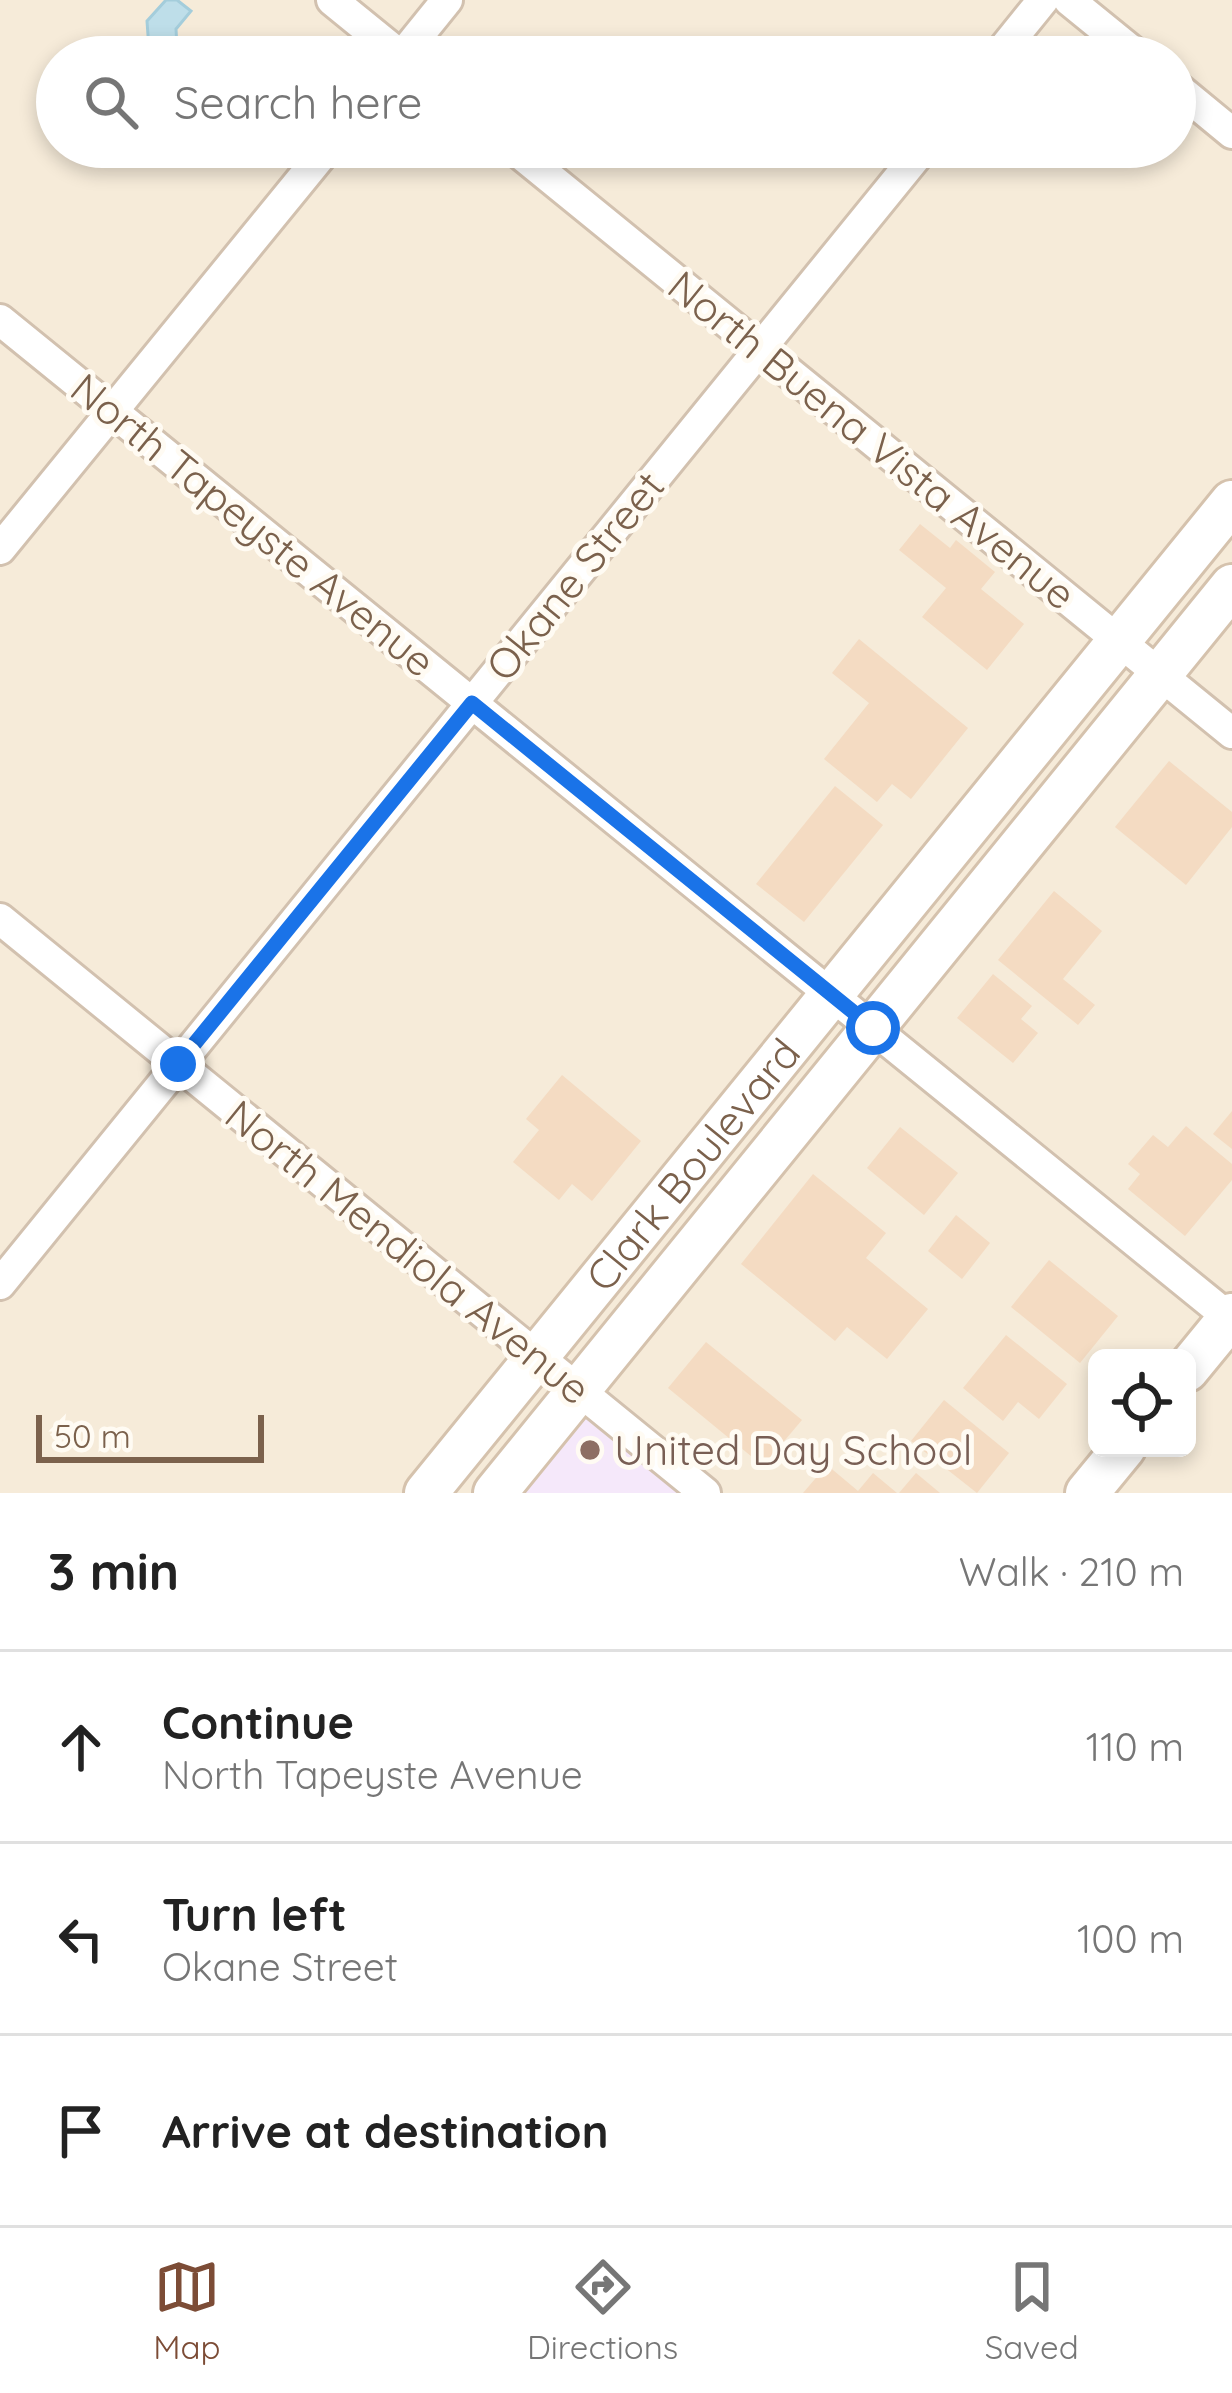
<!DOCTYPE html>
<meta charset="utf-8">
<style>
:root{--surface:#fff;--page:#f6f6f6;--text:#222;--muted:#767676;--line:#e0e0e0;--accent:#7c4c36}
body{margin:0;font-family:Quicksand,sans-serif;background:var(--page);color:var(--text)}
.controls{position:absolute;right:36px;bottom:36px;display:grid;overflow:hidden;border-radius:18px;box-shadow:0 6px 18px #0003}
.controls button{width:108px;height:108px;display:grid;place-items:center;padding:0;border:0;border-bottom:3px solid var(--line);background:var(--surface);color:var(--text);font:60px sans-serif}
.scale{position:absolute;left:36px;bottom:30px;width:228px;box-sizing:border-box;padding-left:12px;border:6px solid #7b614c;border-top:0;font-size:33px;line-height:42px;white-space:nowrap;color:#7b614c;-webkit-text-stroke:9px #fffbf3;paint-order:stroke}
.stop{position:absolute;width:36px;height:36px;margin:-27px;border:9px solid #1a73e8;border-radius:50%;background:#fff}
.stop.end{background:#1a73e8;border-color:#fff;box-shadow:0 3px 12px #0008}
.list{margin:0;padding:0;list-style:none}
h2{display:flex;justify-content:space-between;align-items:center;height:156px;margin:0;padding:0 48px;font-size:51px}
h2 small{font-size:39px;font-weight:400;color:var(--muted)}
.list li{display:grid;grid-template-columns:78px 1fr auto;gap:36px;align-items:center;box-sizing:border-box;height:192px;padding:0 48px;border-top:3px solid var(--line)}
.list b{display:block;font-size:45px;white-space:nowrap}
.list p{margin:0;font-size:39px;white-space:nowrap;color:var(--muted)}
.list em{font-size:39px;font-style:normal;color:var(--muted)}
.icon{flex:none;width:66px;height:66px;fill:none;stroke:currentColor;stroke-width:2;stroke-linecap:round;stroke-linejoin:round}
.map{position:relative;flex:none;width:1232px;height:1493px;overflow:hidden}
.search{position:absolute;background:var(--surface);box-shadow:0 6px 18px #0003;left:36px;right:36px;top:36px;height:132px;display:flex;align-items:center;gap:30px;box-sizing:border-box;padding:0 42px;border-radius:66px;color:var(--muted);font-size:45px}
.sheet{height:732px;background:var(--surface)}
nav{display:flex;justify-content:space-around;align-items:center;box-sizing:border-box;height:168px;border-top:3px solid var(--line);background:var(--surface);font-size:33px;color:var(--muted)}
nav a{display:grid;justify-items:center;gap:6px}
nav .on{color:var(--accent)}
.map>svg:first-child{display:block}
</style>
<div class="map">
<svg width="1232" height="1493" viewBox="0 0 1232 1493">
<rect width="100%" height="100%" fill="#fdf8ec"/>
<path fill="#f6ebd9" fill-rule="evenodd" d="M0,0H1232V1493H0ZM57,57H1175V147H57ZM1097,1358H1187V1448H1097Z"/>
<path fill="#f5e8fa" d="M581,1408L685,1493H511Z"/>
<path fill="#bedee9" stroke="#a4cddb" stroke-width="3" d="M166,0H177L191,11L176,29L177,47L149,49L147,21Z"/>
<g fill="#f4dbc2">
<path d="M920,524L950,548L956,540L995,572L981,589L1024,624L987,670L922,617L946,588L899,550Z"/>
<path d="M859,639L968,728L911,799L892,784L877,802L824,759L869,703L832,673Z"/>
<path d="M1169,761L1232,812V827L1186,885L1115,827Z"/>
<path d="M835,786L883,825L804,922L756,884Z"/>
<path d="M1054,891L1102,931L1063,979L1095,1005L1078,1025L998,960Z"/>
<path d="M993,974L1032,1006L1021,1019L1038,1033L1013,1063L957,1018Z"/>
<path d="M562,1075L641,1141L592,1201L572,1184L559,1200L513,1162L539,1130L526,1119Z"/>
<path d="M1232,1111V1149L1213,1134Z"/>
<path d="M1186,1126L1232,1164V1180L1185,1236L1128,1189L1140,1174L1128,1164L1153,1135L1168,1147Z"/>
<path d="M900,1127L958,1173L924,1215L867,1168Z"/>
<path d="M813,1174L886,1233L866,1258L928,1309L887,1359L847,1327L835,1341L741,1264Z"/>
<path d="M956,1215L990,1243L962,1279L928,1251Z"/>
<path d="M1049,1260L1118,1316L1080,1363L1011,1307Z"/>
<path d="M1006,1335L1067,1384L1039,1419L1018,1402L1003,1421L963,1388Z"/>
<path d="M706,1342L802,1420L763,1466L668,1388Z"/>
<path d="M944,1400L1009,1453L977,1493L911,1441Z"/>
<path d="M827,1465L858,1491L873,1473L897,1493H803Z"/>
<path d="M916,1473L940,1493H899Z"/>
</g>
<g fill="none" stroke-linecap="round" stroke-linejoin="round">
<defs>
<g id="street">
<path d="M332,0L402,57"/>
<path d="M1069,0L1139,57"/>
<path d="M401,57L447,0"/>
<path d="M997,57L1043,0"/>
<path d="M1175,86L1232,133"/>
<path d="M512,147L1232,733"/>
<path d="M0,320L1232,1320"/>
<path d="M0,549L328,147"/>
<path d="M0,919L705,1493"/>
<path d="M0,1284L924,147"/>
</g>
<g id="secondary">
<path d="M1187,1370L1232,1315"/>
<path id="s1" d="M426,1493L1232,502"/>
<path d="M495,1493L1232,586"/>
<path d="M1087,1493L1124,1448"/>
</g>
</defs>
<use href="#street" stroke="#d2c1af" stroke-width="36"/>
<use href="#secondary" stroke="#d5c2ad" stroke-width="48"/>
<use href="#street" stroke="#fff" stroke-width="30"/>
<use href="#secondary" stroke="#fff" stroke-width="42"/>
</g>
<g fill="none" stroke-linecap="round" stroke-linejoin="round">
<path stroke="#1a73e8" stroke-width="15" d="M178,1064L472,703L873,1028"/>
</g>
<circle fill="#8d6e63" stroke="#fffbf3" stroke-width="4.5" cx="590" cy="1450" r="12"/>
<g text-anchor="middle" stroke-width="10" stroke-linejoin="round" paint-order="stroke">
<g font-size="42" fill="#7b614c" stroke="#fffbf3">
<text transform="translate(872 440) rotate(39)" y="15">North Buena Vista Avenue</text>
<text transform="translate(253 525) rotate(39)" y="15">North Tapeyste Avenue</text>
<text transform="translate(575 576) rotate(-51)" y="15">Okane Street</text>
<text dy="15" stroke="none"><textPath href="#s1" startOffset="423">Clark Boulevard</textPath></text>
<text transform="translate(408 1252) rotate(39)" y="15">North Mendiola Avenue</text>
</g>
<g font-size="42" fill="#785e54" stroke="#fffbf3" text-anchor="start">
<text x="614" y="1465">United Day School</text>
</g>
</g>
</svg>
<div class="controls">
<button><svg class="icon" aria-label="locate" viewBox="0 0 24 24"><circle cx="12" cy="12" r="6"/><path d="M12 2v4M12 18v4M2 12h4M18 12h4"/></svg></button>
</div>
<div class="scale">50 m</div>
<div class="stop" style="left:873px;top:1028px"></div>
<div class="stop end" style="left:178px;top:1064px"></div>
<div class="search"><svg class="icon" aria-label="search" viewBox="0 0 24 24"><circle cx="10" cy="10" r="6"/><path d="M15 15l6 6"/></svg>Search here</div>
</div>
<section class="sheet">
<h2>3 min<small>Walk · 210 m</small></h2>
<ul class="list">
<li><svg class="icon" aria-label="ahead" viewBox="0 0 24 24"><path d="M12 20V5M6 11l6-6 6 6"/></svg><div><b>Continue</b><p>North Tapeyste Avenue</p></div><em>110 m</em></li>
<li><svg class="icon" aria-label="left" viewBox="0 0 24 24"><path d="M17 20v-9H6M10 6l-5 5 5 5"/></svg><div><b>Turn left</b><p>Okane Street</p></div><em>100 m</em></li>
<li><svg class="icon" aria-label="arrive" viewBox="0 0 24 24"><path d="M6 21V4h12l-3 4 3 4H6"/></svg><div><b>Arrive at destination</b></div></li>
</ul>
</section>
<nav>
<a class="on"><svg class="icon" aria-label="map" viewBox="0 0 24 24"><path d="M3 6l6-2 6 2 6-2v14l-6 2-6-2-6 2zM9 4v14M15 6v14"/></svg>Map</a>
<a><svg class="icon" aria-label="directions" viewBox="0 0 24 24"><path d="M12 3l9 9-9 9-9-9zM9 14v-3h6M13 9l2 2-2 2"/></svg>Directions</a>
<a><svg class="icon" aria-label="saved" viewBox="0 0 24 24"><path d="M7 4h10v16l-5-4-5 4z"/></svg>Saved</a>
</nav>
